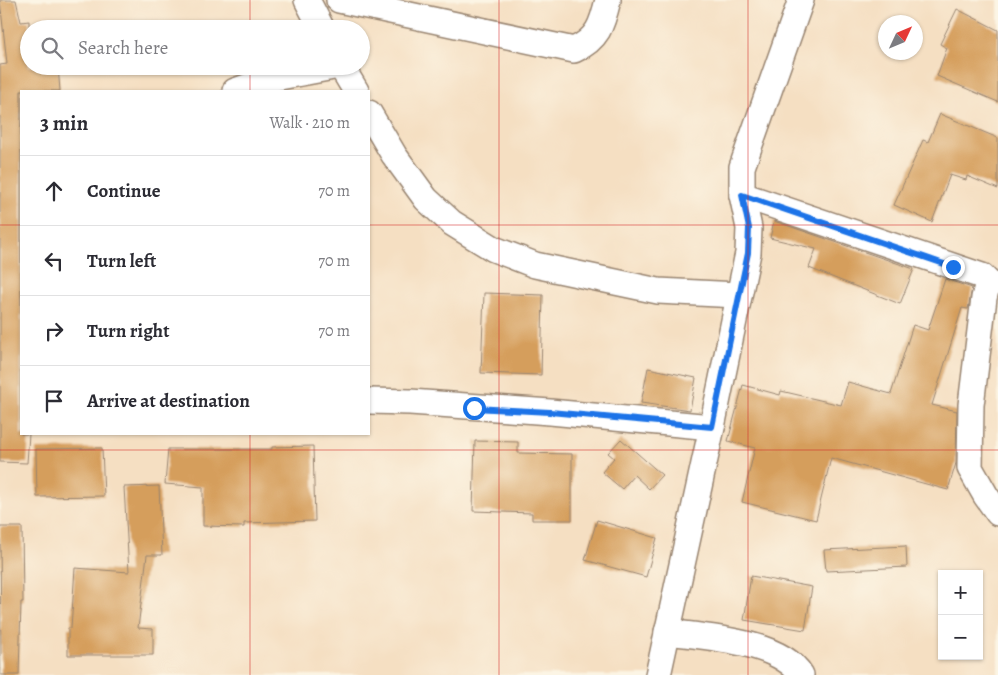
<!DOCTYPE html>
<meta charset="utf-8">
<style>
:root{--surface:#fff;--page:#f2f2f3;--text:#2b2b33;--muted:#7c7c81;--line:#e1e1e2}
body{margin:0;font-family:Alegreya,serif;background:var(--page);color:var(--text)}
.controls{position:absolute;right:15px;bottom:15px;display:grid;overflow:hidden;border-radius:0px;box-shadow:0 1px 4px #0004}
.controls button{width:45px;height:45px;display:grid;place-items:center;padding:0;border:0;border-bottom:1px solid var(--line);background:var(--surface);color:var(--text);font:25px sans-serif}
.compass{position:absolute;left:878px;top:15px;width:45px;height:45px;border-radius:50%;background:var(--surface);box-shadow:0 1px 4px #0004;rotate:46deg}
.stop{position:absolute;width:15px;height:15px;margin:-11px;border:4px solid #1a73e8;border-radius:50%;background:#fff}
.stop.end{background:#1a73e8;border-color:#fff;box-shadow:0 1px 5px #0008}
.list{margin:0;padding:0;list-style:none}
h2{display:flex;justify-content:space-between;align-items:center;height:65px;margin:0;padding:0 20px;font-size:21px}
h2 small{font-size:16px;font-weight:400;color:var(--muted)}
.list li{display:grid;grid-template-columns:32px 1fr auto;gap:15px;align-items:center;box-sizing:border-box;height:70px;padding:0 20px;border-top:1px solid var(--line)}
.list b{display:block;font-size:19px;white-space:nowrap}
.list em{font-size:16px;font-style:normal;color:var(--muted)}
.icon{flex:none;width:28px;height:28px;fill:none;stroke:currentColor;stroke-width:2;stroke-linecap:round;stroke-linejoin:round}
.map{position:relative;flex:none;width:998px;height:675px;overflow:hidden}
.search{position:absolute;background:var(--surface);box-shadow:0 1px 4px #0004;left:20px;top:20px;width:350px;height:55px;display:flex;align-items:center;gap:12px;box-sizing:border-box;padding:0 18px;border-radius:28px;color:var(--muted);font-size:19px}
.panel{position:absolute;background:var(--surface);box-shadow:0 1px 4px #0004;left:20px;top:90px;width:350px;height:345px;border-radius:0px}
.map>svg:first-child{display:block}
</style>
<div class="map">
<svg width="998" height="675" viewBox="0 0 998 675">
<rect width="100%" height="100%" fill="#fcf5e5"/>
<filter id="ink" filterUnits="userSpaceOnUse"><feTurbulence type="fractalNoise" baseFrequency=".02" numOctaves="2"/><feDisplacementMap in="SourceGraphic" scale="10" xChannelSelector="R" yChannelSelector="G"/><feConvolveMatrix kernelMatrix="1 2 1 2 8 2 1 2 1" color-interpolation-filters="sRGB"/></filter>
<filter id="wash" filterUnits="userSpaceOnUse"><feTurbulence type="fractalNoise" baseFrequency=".0096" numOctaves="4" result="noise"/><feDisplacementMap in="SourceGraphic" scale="20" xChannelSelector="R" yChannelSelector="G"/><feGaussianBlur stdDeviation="1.12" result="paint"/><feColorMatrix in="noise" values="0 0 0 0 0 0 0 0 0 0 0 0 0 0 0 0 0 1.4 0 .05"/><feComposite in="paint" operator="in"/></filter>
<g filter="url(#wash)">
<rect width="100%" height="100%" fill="#f5dfc2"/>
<g id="blocks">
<g fill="#d59e5c">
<path d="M0,0H16L21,22L29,21V66H58L60,91H21V434H29L27,463L0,462V65L7,64Z"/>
<path d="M957,9L998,30V102L937,76L947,48L940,44Z"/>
<path d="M940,114L998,138V189L967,176L966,180L950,175L932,222L894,205L923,140L928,142Z"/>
<path d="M774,221L914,269L900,304L809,268L816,249L770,238Z"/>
<path d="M945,279L972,288L968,309L962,308L932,405L957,411L956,463L948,490L831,458L816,520L742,502L755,448L728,441L743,385L780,395L781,391L841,405L848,382L891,394L913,325L928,330Z"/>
<path d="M484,293L543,295L541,375L481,373Z"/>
<path d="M648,368L696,378L690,410L641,403Z"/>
<path d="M621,439L662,475L649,489L634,475L622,489L602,472L614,458L608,453Z"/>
<path d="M475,441L518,442V453L572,454V520H532V513L473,511Z"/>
<path d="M313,446L315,521L244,523V527L203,526V487L165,484L168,449H272V447Z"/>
<path d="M102,448L104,496L37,497L36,449Z"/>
<path d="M159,486L162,555H147L138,628L153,629V655H68V628H71L75,568L129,572L124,487Z"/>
<path d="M597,520L657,538L646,577L585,560Z"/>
<path d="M0,527H22L23,602H21L19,675H1Z"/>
<path d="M906,546L907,567L826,571L824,550Z"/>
<path d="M751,576L812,587L805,630L744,620Z"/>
</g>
</g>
</g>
<g filter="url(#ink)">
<use href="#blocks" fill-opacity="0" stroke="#988470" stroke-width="1"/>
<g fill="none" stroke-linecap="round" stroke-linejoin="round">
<defs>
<g id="street">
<path d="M307,0L322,29"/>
<path d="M339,0L574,50C598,39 602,25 608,0"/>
<path d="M341,66L356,91"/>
<path d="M235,91L269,79L339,66"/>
<path d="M369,113L394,155L426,199L452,223L494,249L535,265L658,291L738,295"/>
<path d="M742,195L982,276L988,282L984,298L971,405L970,468L986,496L998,513"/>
<path d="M369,401L410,402L550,412L712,427"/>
<path d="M667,632C705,637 780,641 801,675"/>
<path d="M658,675L712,427L748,253L749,228L742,195V167L801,0"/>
</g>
</defs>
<use href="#street" stroke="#988470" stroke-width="28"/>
<use href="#street" stroke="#fff" stroke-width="25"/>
</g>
</g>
<g fill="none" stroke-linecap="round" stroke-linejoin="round" filter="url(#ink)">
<path stroke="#1a73e8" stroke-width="6" d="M474,408L550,412L712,427L748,253L749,228L742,195L953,267"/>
</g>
<path fill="none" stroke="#d62828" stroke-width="1" stroke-opacity="0.55" d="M250,0V29M499,0V675M748,0V675M250,66V91M0,225H21M369,225H998M250,434V675M0,450H998"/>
</svg>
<div class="controls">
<button>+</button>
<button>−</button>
</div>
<svg class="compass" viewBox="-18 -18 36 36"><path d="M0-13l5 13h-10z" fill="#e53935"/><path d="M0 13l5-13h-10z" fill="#7c7c81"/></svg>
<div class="stop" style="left:474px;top:408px"></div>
<div class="stop end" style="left:953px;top:267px"></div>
<div class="search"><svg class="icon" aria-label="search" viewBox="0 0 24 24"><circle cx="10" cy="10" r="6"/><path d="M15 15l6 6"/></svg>Search here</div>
<section class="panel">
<h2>3 min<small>Walk · 210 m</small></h2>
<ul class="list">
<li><svg class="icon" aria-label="ahead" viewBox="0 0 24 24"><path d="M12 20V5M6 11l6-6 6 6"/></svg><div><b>Continue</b></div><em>70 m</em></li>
<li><svg class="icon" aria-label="left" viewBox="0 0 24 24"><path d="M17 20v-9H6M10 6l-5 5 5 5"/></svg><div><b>Turn left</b></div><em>70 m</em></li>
<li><svg class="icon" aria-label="right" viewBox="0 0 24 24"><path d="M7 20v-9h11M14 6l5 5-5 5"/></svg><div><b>Turn right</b></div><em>70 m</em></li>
<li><svg class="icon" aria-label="arrive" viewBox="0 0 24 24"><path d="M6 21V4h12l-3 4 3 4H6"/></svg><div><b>Arrive at destination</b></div></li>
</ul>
</section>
</div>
